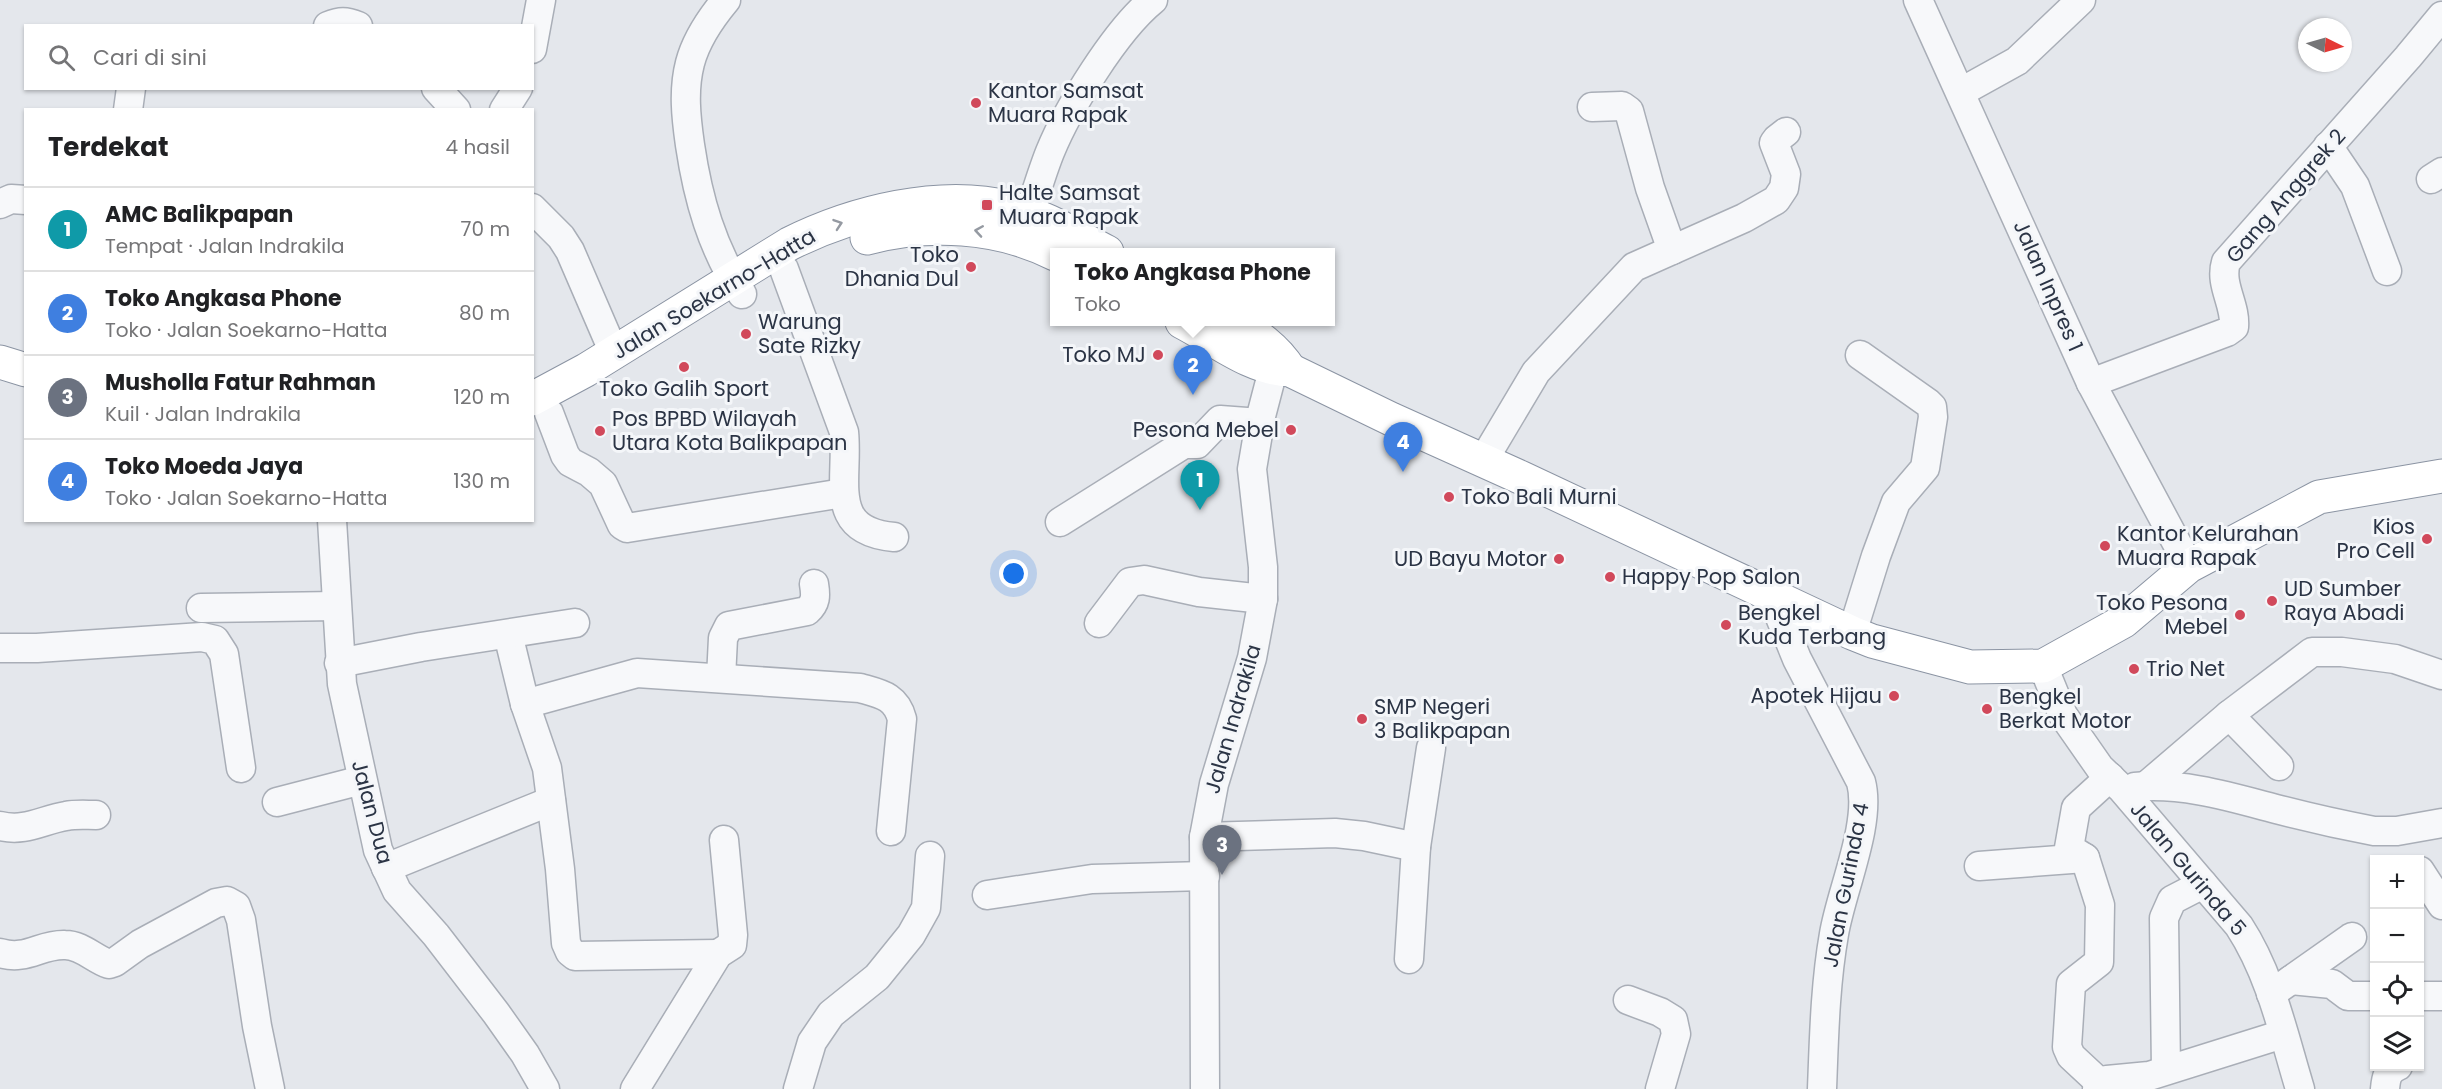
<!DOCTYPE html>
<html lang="id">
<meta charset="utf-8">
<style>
:root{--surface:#fff;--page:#f6f6f6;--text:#202124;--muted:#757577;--line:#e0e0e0;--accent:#d1495b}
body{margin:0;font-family:Poppins,sans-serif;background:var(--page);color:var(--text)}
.controls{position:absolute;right:18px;bottom:18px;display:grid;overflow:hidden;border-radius:0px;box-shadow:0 2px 4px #0004}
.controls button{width:54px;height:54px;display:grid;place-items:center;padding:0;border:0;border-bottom:2px solid var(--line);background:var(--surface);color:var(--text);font:30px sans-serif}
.compass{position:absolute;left:2298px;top:18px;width:54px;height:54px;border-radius:50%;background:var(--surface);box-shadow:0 2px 4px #0004;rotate:95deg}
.you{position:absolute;left:1014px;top:574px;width:21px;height:21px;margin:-15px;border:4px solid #fff;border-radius:50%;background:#1a73e8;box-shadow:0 0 0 9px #1a73e833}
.badge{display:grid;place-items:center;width:39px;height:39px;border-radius:50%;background:var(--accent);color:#fff;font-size:20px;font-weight:700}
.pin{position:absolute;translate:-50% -50px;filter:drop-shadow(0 2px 3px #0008)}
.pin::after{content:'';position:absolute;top:32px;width:21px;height:18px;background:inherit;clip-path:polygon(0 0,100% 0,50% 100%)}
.popup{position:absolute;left:1050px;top:248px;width:285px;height:78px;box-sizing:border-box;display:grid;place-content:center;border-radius:0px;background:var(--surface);filter:drop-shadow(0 2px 4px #0005);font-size:20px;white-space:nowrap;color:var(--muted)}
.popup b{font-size:22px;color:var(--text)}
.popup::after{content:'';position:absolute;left:50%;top:100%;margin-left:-12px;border:12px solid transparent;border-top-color:var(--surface)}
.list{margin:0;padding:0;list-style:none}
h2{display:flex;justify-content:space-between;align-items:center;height:78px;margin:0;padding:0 24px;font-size:26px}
h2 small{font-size:20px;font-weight:400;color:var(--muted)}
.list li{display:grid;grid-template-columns:39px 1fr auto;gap:18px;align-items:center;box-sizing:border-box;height:84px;padding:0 24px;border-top:2px solid var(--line)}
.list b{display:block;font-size:22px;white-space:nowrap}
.list p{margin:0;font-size:20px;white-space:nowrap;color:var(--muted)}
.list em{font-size:20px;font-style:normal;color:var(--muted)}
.icon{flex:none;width:33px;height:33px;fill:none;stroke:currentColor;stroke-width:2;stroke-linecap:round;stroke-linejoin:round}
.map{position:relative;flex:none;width:2442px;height:1089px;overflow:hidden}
.search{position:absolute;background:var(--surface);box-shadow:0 2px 4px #0004;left:24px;top:24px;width:510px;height:66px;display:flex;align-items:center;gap:15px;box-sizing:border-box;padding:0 21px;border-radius:0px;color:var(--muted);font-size:22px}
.panel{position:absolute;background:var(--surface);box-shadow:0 2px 4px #0004;left:24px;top:108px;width:510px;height:414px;border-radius:0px}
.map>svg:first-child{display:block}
</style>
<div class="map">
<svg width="2442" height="1089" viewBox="0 0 2442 1089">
<rect width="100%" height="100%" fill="#e4e7ec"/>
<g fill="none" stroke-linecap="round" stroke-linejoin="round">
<defs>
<g id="minor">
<path d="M726,0C711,18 696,40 690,63C683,90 686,117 690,145C698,199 712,248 742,294"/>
<path d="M1918,0L2091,383L2189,566"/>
<path d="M328,26C340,21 346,21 358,26"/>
<path d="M532,49L541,0"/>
<path d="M436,88L456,110"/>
<path d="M1961,92L2017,61L2081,0"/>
<path d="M1592,107L1622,106L1629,111L1650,188L1672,250"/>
<path d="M128,110L131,88"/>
<path d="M504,110L518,88"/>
<path d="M2328,146L2355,186L2387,271"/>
<path d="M2431,179L2442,172"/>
<path d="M0,204L11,199L26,200"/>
<path d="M532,208L561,237L570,251L614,353"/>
<path d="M1029,214C1036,193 1042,172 1050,152C1068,108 1116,30 1153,0"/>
<path d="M784,269L844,432C849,480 826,531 894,537"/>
<path d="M2091,383L2227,332L2234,327C2236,304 2219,285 2226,262L2408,57L2442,16"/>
<path d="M549,413L565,455L570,462L589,472L603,484L622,525L627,528L843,493"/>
<path d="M1483,461L1536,372L1634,267L1744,218L1776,200L1784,188L1786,174L1774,143L1777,139L1786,132"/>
<path d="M332,520L342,684L378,850L397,891L436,935L496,1013L525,1054L545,1089"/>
<path d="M1060,522L1184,444H1197L1220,420L1260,423"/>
<path d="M1771,595L1797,659L1861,782C1872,823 1841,891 1834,934C1825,985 1824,1038 1822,1089"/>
<path d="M201,608L336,606"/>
<path d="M1099,623L1130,582L1144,580L1199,592L1263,599"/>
<path d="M1852,633L1876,556L1896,502L1925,468L1933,417L1932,407L1928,403L1860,355"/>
<path d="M508,634L525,704L547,768L560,869L566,943L570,952L575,956L718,954"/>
<path d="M0,648H37L202,637L215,640L224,654L241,768"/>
<path d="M339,663L421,647L575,623"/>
<path d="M2043,666L2063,715L2100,768L2121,788L2239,926C2271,975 2283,1033 2300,1089"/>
<path d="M721,678L723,638L729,626L807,611C816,603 816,596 814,584"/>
<path d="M525,704L637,673L860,688C881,694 896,696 902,719L891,831"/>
<path d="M2229,715L2279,766"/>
<path d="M2146,786L2229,715L2312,652H2342L2395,659L2442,675"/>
<path d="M2135,787C2183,782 2234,798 2280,810C2311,818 2342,825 2374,831H2397L2442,823"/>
<path d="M277,802L362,780"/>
<path d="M0,826C26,832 42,820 66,816C76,814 86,815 96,815"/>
<path d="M1204,837L1335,833L1364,836L1416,847L1409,959"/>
<path d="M1416,847L1431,748"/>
<path d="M1979,866L2085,858"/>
<path d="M386,868L551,801"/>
<path d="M2420,871L2442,905"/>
<path d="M987,895L1092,879L1205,876"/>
<path d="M0,953C27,961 40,944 65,945C82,945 94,959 109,964L115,962L140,944L216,903L227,901L236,906L241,920L257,1026L270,1089"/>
<path d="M2291,980L2332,984L2348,996H2374"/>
<path d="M2271,994L2352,937"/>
<path d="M2420,996H2442"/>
<path d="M1628,1000L1660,1012L1673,1020L1676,1034L1660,1089"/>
<path d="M2166,1070L2164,918L2172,900L2203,884"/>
<path d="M2100,1083L2071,1056L2067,1047L2071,984L2099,962L2100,905L2085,858L2069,848L2076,808L2110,777"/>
<path d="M635,1089L718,954L732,945L733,935L724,840"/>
<path d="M798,1089L812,1042L831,1014L877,977L911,935L920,919L926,908L930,856"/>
<path d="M1205,1089L1204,837L1214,784L1252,658L1263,599V567L1252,469L1261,416L1273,370L1280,354"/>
<path d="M2097,1089L2100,1083L2107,1080L2149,1076L2283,1034"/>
<path d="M2385,1089C2386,1078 2387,1071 2398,1066"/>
</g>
<g id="highway">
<path d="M867,238C929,222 997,225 1055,254"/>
<path d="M1182,322C1215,339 1251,369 1290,370L1391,419L1522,478L1852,633L1872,641L1970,667L2043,666L2124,621L2189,566L2319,497L2442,476"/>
<path d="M1234,322C1256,334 1276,348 1290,370"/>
<path d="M0,362L26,370"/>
<path d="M532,399L586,370L789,244C853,212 940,190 1011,208C1045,216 1076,236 1107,252"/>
</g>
</defs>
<use href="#minor" stroke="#a9aeb7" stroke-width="31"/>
<use href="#highway" stroke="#8b94a3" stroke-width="35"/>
<use href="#minor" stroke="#f7f8fa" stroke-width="28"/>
<use href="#highway" stroke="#fff" stroke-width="33"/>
</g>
<defs><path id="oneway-chevron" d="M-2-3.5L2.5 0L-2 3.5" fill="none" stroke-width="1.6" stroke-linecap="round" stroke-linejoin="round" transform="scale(1.5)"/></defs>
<g stroke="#959aa2">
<use href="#oneway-chevron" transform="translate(838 224) rotate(-19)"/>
<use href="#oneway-chevron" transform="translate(979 231) rotate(-171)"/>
</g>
<g fill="#d1495b" stroke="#f4f6f9" stroke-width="2">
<circle cx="976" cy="103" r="6"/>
<rect x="981" y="199" width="12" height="12" rx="3"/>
<circle cx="971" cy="267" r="6"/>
<circle cx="746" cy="334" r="6"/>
<circle cx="1158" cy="355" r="6"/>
<circle cx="684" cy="367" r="6"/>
<circle cx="1291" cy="430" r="6"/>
<circle cx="600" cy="431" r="6"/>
<circle cx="1449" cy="497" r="6"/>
<circle cx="2427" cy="539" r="6"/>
<circle cx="2105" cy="546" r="6"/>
<circle cx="1559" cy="559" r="6"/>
<circle cx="1610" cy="577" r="6"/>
<circle cx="2272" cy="601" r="6"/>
<circle cx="2240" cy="615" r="6"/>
<circle cx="1726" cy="625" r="6"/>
<circle cx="2134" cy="669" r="6"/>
<circle cx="1894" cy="696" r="6"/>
<circle cx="1987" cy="709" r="6"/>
<circle cx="1362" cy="719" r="6"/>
</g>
<g text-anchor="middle" stroke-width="6" stroke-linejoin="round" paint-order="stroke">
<g font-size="21" fill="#2b3445" stroke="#f4f6f9" text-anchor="start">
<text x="988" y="98">Kantor Samsat<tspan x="988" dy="24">Muara Rapak</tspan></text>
<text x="999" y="200">Halte Samsat<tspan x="999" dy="24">Muara Rapak</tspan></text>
<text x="959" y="262" text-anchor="end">Toko<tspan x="959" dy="24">Dhania Dul</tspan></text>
<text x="758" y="329">Warung<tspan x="758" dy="24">Sate Rizky</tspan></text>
<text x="1146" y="362" text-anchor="end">Toko MJ</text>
<text x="684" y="396" text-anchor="middle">Toko Galih Sport</text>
<text x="612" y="426">Pos BPBD Wilayah<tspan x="612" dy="24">Utara Kota Balikpapan</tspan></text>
<text x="1279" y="437" text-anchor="end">Pesona Mebel</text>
<text x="1461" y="504">Toko Bali Murni</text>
<text x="2415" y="534" text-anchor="end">Kios<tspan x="2415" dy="24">Pro Cell</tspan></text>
<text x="2117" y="541">Kantor Kelurahan<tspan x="2117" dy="24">Muara Rapak</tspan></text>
<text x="1547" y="566" text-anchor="end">UD Bayu Motor</text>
<text x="1622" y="584">Happy Pop Salon</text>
<text x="2284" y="596">UD Sumber<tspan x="2284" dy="24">Raya Abadi</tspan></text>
<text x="2228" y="610" text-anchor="end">Toko Pesona<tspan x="2228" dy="24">Mebel</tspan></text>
<text x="1738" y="620">Bengkel<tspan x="1738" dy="24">Kuda Terbang</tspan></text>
<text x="2146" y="676">Trio Net</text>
<text x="1882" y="703" text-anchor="end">Apotek Hijau</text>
<text x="1999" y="704">Bengkel<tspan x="1999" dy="24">Berkat Motor</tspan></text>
<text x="1374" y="714">SMP Negeri<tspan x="1374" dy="24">3 Balikpapan</tspan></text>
</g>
<g font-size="21" fill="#2b3445" stroke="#f4f6f9">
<text transform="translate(2286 196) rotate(-49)" y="7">Gang Anggrek 2</text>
<text transform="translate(2048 286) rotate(66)" y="7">Jalan Inpres 1</text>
<text transform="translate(714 294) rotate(-31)" y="7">Jalan Soekarno-Hatta</text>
<text transform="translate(1233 719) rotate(-74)" y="7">Jalan Indrakila</text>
<text transform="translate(372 812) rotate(75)" y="7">Jalan Dua</text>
<text transform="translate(2188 869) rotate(50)" y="7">Jalan Gurinda 5</text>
<text transform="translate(1846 885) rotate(-79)" y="7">Jalan Gurinda 4</text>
</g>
</g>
</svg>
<div class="controls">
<button>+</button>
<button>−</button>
<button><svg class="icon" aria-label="locate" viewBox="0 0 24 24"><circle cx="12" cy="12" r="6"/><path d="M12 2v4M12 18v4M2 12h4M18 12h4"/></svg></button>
<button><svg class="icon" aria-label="layers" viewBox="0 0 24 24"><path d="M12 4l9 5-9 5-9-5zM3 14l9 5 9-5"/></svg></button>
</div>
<svg class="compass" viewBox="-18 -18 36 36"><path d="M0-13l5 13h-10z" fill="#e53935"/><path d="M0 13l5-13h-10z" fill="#757577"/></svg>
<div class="you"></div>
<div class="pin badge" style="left:1200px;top:510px;background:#0f9aa8">1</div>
<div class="pin badge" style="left:1193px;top:395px;background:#3f7fe0">2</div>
<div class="popup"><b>Toko Angkasa Phone</b>Toko</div>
<div class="pin badge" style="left:1222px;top:875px;background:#6b7280">3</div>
<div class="pin badge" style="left:1403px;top:472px;background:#3f7fe0">4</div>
<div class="search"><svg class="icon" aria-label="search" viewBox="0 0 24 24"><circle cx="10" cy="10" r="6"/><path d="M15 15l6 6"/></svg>Cari di sini</div>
<section class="panel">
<h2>Terdekat<small>4 hasil</small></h2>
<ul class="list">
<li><span class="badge" style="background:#0f9aa8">1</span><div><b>AMC Balikpapan</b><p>Tempat · Jalan Indrakila</p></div><em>70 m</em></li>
<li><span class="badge" style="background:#3f7fe0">2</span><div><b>Toko Angkasa Phone</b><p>Toko · Jalan Soekarno-Hatta</p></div><em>80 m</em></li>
<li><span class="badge" style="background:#6b7280">3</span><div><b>Musholla Fatur Rahman</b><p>Kuil · Jalan Indrakila</p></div><em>120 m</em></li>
<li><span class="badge" style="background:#3f7fe0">4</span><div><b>Toko Moeda Jaya</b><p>Toko · Jalan Soekarno-Hatta</p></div><em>130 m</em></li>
</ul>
</section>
</div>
